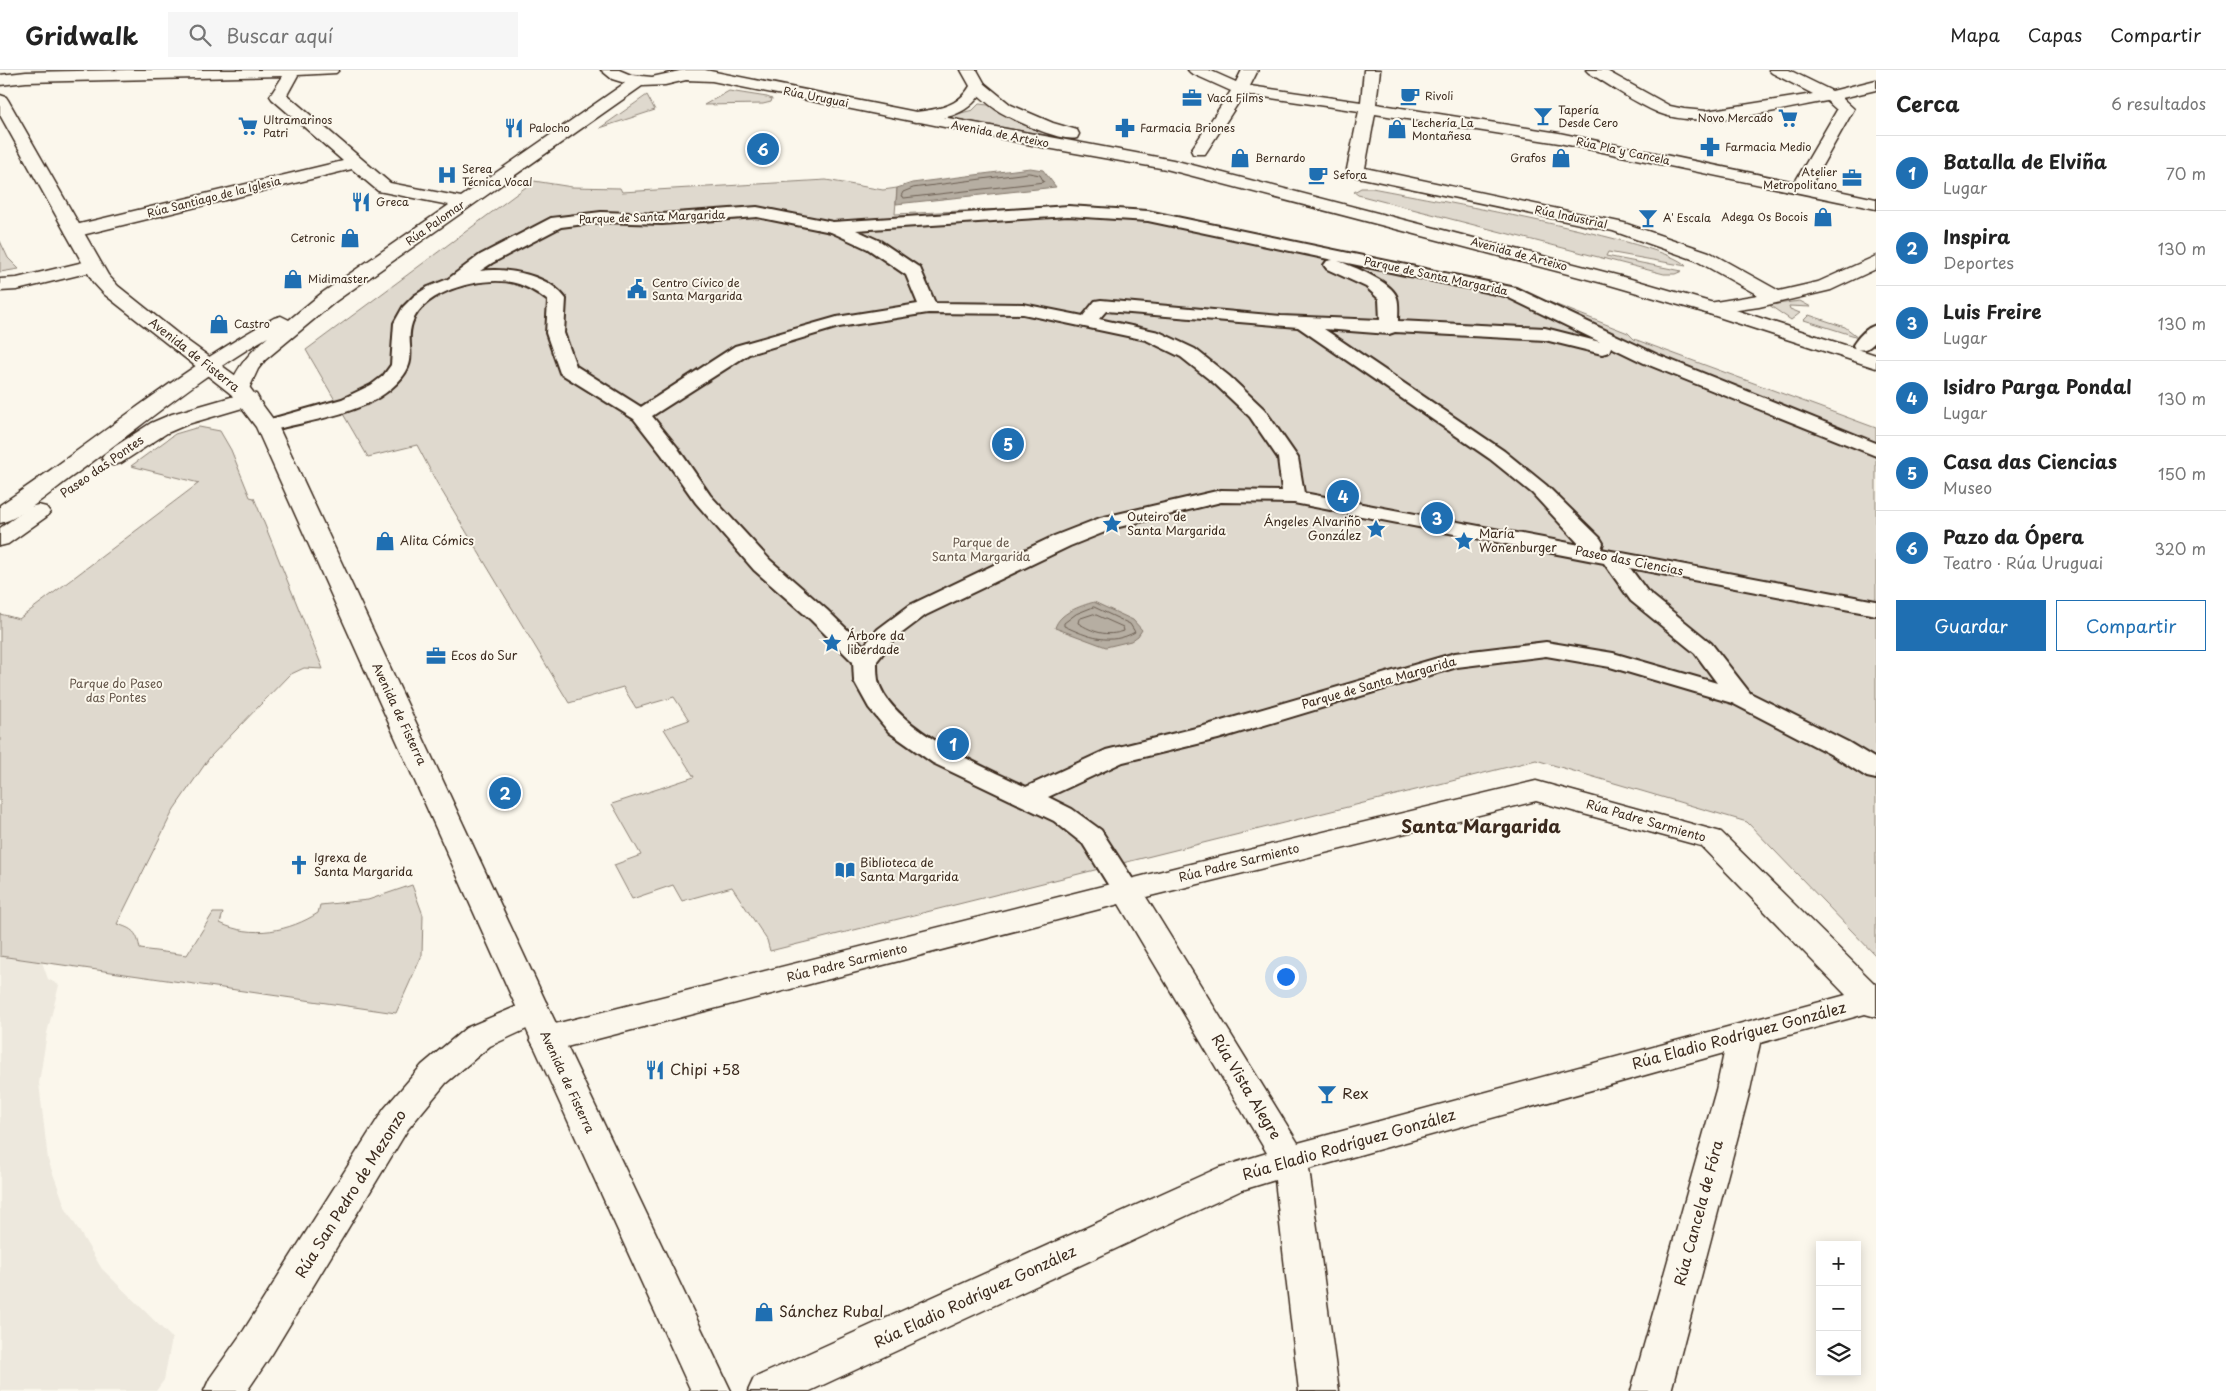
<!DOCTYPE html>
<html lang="es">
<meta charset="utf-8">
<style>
:root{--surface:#fff;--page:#f6f6f6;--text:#222;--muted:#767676;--line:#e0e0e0;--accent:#1f6fb2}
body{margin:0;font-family:"Playpen Sans",sans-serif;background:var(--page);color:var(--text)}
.controls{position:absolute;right:15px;bottom:15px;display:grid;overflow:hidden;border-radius:0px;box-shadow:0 2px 12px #0003}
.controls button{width:45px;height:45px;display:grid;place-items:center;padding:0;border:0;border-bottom:1px solid var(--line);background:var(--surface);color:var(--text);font:25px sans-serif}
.you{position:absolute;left:1285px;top:906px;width:18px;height:18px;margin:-12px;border:4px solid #fff;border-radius:50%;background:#1a73e8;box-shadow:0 0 0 8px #1a73e833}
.badge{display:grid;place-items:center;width:32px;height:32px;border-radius:50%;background:var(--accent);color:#fff;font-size:16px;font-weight:700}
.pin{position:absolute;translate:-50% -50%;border:2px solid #fff;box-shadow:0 1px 5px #0006}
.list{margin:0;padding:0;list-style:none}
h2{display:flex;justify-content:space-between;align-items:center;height:65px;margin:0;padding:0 20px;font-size:21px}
h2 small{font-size:16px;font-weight:400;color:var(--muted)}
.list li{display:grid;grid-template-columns:32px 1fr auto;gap:15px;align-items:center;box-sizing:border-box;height:75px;padding:0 20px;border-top:1px solid var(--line)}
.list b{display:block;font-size:19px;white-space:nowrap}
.list p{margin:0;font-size:16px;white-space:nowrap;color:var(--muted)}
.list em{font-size:16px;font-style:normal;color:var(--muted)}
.actions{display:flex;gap:10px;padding:15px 20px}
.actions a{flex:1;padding:11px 0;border:1px solid var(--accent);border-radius:0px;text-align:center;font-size:18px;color:var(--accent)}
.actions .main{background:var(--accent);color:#fff}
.icon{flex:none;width:28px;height:28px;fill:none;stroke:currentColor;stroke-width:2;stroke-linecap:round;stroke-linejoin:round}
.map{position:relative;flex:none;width:1876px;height:1321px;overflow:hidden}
header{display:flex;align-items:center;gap:30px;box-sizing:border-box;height:70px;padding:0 25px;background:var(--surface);border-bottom:1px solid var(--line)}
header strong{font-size:24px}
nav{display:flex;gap:28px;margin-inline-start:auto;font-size:18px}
.search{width:350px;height:45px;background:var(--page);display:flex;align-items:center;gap:12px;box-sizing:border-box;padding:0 18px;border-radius:0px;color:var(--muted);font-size:19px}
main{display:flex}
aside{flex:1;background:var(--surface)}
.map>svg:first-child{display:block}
</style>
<header>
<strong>Gridwalk</strong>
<div class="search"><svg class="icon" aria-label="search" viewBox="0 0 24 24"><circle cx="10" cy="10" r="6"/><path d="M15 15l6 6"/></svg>Buscar aquí</div>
<nav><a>Mapa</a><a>Capas</a><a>Compartir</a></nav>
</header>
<main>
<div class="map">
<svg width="1876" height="1321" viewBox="0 0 1876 1321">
<rect width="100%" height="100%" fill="#fbf7ec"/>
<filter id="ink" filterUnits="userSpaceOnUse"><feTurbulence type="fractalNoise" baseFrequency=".02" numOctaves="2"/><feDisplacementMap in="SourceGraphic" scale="10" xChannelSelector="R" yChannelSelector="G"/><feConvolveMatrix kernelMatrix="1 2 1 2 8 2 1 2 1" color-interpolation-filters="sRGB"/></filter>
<g filter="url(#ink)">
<path fill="#ede8dd" d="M0,886L42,892L48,909L59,915L47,963L39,1013L48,1090L66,1139L102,1199L172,1268L164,1310L156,1321H0Z"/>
<g fill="#dfd9ce" stroke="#8d8276">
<path d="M729,21L767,27L772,29L771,32L763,34L704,35Z"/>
<path d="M647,25L655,40L600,58Z"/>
<path d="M979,34L988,35L1021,53L1055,64L1057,67L951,48L953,45L973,40Z"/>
<path d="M826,110L883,120L897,118L895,144L1070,136L1137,140L1511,217L1628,263L1634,269L1876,358V886L1747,752L1536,690L770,881L767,870L732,817L682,831L673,815L632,829L614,795L641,785L612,734L694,707L664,659L689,650L674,627L636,638L623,617L569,633L437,413L417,375L368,387L306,280L534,111L572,117L620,118L622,122Z"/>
<path d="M1361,118H1372C1418,127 1667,171 1686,196L1608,182L1606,186L1682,201L1675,204H1664L1358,125L1354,122Z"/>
<path d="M0,171L8,188L19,199L0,202Z"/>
<path d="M1800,231L1811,237L1789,236L1790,239L1800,243L1791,250L1769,235Z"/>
<path d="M1809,245L1845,257L1858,267L1804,250Z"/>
<path d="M199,357L220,361L231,380L250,427L254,428L323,599L304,598L289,605L210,687L174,739L117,854C133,859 137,862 140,879L187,885L213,843H223L220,853C252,869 290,861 318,843L320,835L368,830L412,815L423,845L422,885L396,943L0,886V544L19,549L199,413L131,396L175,364Z"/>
</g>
<g fill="#b6aea2" stroke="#85796d">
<path d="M1030,98L1043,100L1056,117L896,134L897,118L912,113Z"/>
<path d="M1094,532L1133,550L1142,560L1138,566L1131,571L1106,577L1055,558C1059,543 1080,536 1094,532Z"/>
</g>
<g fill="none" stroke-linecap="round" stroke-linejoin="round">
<g stroke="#6c5f53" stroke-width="1">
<path d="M1029,103L1040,105L1044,112L904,128L901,126L903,122L913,118Z"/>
<path d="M1094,537L1130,554L1135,562C1110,576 1088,567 1064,556V553L1076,544Z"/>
<path d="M1094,544L1123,557L1124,561C1106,567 1093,562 1078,553L1079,549Z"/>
</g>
<defs>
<g id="pedestrian">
<path d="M1068,136L1148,141L1516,218L1658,285L1876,373V386L1644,293L1611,277L1609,282L1602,284L1545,270L1395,262L1389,264L1324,259L1504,381L1546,415L1600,468L1603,473L1601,479L1876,531V545L1630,498L1647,521L1711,573L1750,623L1848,672L1876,689V709L1867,707L1830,684L1732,633L1610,597L1546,586L1457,597L1218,669L1123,692L1048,727L1072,739L1101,760L1141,822L1137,829L1127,832L1117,829L1083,774L1054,751L933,693L889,662L869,638L854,611L853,592L811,550L754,500L696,433L662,385L634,349L560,303L546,263L548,231C538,223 527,216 515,213C484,205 423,220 412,253C404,277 421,289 397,313C367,344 314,349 274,360L267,362L260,360L257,356L260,352L342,329L371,315L383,306L391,295L394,253L403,237L414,226L428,217L448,209L480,185L551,148L601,142L662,144L757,137L833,152ZM1068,146L1148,151L1333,190L1327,191L1324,195L1327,199L1366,217L1379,229L1380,250L1281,246L1101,230L1095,231L1083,246L1023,234L935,233L920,198L880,171L856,160ZM757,147L831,162L868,179L906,205L918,234L837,247L735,276L641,337L576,296L564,263L566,229C549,205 507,197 480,201L492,193L561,157L601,152L662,154ZM1338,191L1505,226L1600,272L1545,258L1398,251C1398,244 1399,234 1397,228C1393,212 1352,196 1338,191ZM1106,241L1298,257L1490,389L1532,423L1580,475L1304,423L1298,388L1264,339L1229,306L1195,279L1159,262L1099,249ZM928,243L1023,244L1146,270L1181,287L1215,314L1250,347L1278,388L1282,421L1221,420L1100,448L1054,466L910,535L878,559L864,576L827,540L770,490L710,425L677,377L652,346L749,284L839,257ZM1221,432L1294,433L1604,493L1631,531L1695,583L1717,613L1613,583L1546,572L1455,583L1204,656L1106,680L1026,717C986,698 889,657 878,610C877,604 877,597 877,591L894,569L926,545L1070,476L1115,458Z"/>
<path d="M1876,255V271C1869,278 1865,281 1855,279L1853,275C1858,267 1866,258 1876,255Z"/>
</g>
<g id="minor">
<path d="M127,0H339L336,3L298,5L287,25L390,113L461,127L625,13L612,9L601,0H619L631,5L652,7L684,0H705L916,42C938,39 958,37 970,16L961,0H977L986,16C969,46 948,48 916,52L712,11L686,10L665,15L642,16L336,231L265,290L258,299L247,323L256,324L259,329L256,334L188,354L167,363L121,393L113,395L105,393L102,388L105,383L151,353L172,344L238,325L231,324L228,319C239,295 248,284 268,267C198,307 136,361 70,408C51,422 22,448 0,453V435C92,374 177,301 274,248L281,246L289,250L322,223L449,135L378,121L352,99L74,167L67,165L65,161L67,157L343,91L272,29L270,26L283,6L26,12L0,15V5L26,2Z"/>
<path d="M1188,0H1209L1236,12L1242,0H1258L1250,16L1361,32L1364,0H1380L1376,34L1559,63L1795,112L1837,40L1827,31C1782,39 1700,60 1659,43C1635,33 1611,16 1589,3L1586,0H1605L1670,36L1684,39L1706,41L1813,24L1772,3L1769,0H1789L1832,21L1876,10V20L1842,28L1854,39L1811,115L1876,129V139L1559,73L1375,44L1365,98L1624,153L1709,182L1779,221L1818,212L1876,186V199L1831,220L1759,237L1710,244L1703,242L1700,238L1703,234L1758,225L1695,190L1613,161L1353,106L1347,99L1359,41L1244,24L1205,84H1193L1191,80L1231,21L1191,3Z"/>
<path d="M92,190L99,192L102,196L99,200L17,220L0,221V209L17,208Z"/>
<path d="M38,435L46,437L50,442L46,447L8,474L0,476V458L30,437Z"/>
<path d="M1536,711L1721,762L1876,915V947L1865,944L1760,973L1750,1020L1671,1321H1631L1716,1020L1724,983L1309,1099L1339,1321H1299L1275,1110L1242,1120L810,1321H748L754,1308L1218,1098L1267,1083L1119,834L547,982L535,978L530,969L535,960L547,956L1182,796ZM1536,731L1701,776L1846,925L1298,1073L1146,827Z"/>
<path d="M534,929L546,932L550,941L546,950L490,976L446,1013L408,1059L272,1284L247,1321H204L210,1308L244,1260L384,1039L422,995L466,958Z"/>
</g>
<path id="tertiary" d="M0,25L6,27L8,30L108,205L118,216L182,267L247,314L278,356L550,941L731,1321H691L518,941L256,357L231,324L104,224L93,212L0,45Z"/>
<g id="primary">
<path d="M978,11L984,13L1011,35L1053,53L1077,60L1079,64L1077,68C1060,72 1016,51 1000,42C990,36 981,27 972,19L970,16L972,13Z"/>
<path d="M916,42L1173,90L1624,207L1717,234L1876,285V298L1703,242L1610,215L1166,99L1047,78L910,50L908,47L910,44Z"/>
</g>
</defs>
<use href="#pedestrian" stroke="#3b2a1e" stroke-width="4"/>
<use href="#minor" stroke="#3b2a1e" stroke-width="3"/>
<use href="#tertiary" stroke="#3b2a1e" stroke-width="3"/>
<use href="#primary" stroke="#3b2a1e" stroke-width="3"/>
<use href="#pedestrian" fill="#fbf7ec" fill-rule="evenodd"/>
<use href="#minor" fill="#fbf7ec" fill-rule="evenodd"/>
<use href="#tertiary" fill="#fbf7ec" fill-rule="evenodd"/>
<use href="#primary" fill="#fbf7ec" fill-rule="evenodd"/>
</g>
</g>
<defs>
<symbol id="cafe-bare" viewBox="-9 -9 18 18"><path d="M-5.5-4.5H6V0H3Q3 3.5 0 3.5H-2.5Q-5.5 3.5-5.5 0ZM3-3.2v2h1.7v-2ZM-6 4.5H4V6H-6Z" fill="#1f6fb2" stroke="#fbf7ec" stroke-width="2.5" paint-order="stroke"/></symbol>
<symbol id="office-bare" viewBox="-9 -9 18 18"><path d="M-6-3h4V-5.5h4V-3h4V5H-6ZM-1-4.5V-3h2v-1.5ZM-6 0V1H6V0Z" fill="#1f6fb2" stroke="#fbf7ec" stroke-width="2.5" paint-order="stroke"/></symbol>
<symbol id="bar-bare" viewBox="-9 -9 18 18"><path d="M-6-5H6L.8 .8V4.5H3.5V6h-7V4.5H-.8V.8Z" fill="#1f6fb2" stroke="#fbf7ec" stroke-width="2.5" paint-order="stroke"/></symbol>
<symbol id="supermarket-bare" viewBox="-9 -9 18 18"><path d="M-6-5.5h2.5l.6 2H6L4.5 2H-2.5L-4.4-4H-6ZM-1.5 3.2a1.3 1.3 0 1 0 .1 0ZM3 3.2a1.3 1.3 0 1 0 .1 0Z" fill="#1f6fb2" stroke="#fbf7ec" stroke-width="2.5" paint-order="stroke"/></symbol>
<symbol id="restaurant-bare" viewBox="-9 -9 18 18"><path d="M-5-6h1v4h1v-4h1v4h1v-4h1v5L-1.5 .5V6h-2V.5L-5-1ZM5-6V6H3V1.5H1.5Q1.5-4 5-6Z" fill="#1f6fb2" stroke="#fbf7ec" stroke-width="2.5" paint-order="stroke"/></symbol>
<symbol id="pharmacy-bare" viewBox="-9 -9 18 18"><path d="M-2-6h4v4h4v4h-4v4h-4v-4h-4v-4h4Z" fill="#1f6fb2" stroke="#fbf7ec" stroke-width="2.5" paint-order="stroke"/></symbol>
<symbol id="shop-bare" viewBox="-9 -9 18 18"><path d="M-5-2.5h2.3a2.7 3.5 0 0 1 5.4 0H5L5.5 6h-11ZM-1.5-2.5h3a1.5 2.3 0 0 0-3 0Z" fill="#1f6fb2" stroke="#fbf7ec" stroke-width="2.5" paint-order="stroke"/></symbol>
<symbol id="hospital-bare" viewBox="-9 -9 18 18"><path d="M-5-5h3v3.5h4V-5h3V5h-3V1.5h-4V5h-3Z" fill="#1f6fb2" stroke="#fbf7ec" stroke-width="2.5" paint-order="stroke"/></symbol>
<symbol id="civic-bare" viewBox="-9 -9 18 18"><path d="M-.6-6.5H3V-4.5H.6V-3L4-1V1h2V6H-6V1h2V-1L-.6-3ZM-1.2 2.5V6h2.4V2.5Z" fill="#1f6fb2" stroke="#fbf7ec" stroke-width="2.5" paint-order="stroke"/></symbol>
<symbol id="sight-bare" viewBox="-9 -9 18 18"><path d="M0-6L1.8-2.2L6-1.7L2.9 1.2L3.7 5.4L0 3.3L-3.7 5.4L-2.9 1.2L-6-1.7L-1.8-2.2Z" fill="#1f6fb2" stroke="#fbf7ec" stroke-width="2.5" paint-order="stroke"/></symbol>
<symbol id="church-bare" viewBox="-9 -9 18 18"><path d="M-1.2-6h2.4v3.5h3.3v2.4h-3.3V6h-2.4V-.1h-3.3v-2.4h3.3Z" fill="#1f6fb2" stroke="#fbf7ec" stroke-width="2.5" paint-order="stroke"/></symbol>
<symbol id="library-bare" viewBox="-9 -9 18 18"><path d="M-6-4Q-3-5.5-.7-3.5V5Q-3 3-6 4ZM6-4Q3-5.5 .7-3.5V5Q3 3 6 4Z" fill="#1f6fb2" stroke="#fbf7ec" stroke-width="2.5" paint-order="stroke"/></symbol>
</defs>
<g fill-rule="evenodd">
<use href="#cafe-bare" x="1396" y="12" width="28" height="28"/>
<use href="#office-bare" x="1178" y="14" width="28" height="28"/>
<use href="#bar-bare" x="1529" y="32" width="28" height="28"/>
<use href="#supermarket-bare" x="1774" y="34" width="28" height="28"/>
<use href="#supermarket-bare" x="234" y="42" width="28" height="28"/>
<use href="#restaurant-bare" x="500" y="44" width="28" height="28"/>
<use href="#pharmacy-bare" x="1111" y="44" width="28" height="28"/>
<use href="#shop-bare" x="1383" y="45" width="28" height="28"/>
<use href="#pharmacy-bare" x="1696" y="63" width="28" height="28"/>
<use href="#shop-bare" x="1226" y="74" width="28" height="28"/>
<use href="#shop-bare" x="1547" y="74" width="28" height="28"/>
<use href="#hospital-bare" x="433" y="91" width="28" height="28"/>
<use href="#cafe-bare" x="1304" y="91" width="28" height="28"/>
<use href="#office-bare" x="1838" y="94" width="28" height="28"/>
<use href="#restaurant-bare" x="347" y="118" width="28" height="28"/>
<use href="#shop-bare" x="1809" y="133" width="28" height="28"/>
<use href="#bar-bare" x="1634" y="134" width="28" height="28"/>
<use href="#shop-bare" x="336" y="154" width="28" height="28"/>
<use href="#shop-bare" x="279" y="195" width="28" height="28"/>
<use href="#civic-bare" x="623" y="205" width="28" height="28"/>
<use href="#shop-bare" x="205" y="240" width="28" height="28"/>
<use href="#sight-bare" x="1098" y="440" width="28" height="28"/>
<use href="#sight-bare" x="1362" y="445" width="28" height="28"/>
<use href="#shop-bare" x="371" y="457" width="28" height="28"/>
<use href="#sight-bare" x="1450" y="457" width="28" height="28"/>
<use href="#sight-bare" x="818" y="559" width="28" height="28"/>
<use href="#office-bare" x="422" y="572" width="28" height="28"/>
<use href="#church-bare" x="285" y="781" width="28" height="28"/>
<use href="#library-bare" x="831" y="786" width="28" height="28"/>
<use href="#restaurant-bare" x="641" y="986" width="28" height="28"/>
<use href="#bar-bare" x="1313" y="1010" width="28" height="28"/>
<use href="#shop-bare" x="750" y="1228" width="28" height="28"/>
</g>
<g text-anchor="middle" stroke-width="4" stroke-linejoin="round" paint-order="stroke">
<g font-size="11" fill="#3b2a1e" stroke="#fbf7ec" text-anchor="start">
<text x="1425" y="30">Rivoli</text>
<text x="1207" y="32">Vaca Films</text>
<text x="1558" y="44">Tapería<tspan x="1558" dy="13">Desde Cero</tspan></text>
<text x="1773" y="52" text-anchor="end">Novo Mercado</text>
<text x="263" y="54">Ultramarinos<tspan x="263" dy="13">Patri</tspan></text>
<text x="1412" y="57">Lechería La<tspan x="1412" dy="13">Montañesa</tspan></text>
<text x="529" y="62">Palocho</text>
<text x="1140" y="62">Farmacia Briones</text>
<text x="1725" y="81">Farmacia Medio</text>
<text x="1255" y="92">Bernardo</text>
<text x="1546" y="92" text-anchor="end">Grafos</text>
<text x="462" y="103">Serea<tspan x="462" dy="13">Técnica Vocal</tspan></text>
<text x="1837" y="106" text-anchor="end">Atelier<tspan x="1837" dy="13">Metropolitano</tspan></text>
<text x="1333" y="109">Sefora</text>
<text x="376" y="136">Greca</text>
<text x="1808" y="151" text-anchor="end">Adega Os Bocois</text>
<text x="1663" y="152">A' Escala</text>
<text x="335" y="172" text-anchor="end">Cetronic</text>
<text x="308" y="213">Midimaster</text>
<text x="652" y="217">Centro Cívico de<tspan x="652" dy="13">Santa Margarida</tspan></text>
<text x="234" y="258">Castro</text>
</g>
<g font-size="11" fill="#3b2a1e" stroke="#fbf7ec">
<text transform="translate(816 27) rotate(11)" y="4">Rúa Uruguai</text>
<text transform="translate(1000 64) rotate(11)" y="4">Avenida de Arteixo</text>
<text transform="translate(1623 81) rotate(12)" y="4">Rúa Pla y Cancela</text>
<text transform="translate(214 127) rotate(-14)" y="4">Rúa Santiago de la Iglesia</text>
<text transform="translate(652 147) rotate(-2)" y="4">Parque de Santa Margarida</text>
<text transform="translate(1571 147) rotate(12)" y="4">Rúa Industrial</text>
<text transform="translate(435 153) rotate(-35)" y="4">Rúa Palomar</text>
<text transform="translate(1519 184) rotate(15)" y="4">Avenida de Arteixo</text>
<text transform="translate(1436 206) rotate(12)" y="4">Parque de Santa Margarida</text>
</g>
<g font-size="12" fill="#3b2a1e" stroke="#fbf7ec">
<text transform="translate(194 285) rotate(38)" y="4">Avenida de Fisterra</text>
<text transform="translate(102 397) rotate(-35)" y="4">Paseo das Pontes</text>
<text transform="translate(1629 491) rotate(11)" y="4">Paseo das Ciencias</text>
<text transform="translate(1379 613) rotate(-16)" y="4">Parque de Santa Margarida</text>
<text transform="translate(399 644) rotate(65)" y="4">Avenida de Fisterra</text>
<text transform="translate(1646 751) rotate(16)" y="4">Rúa Padre Sarmiento</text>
<text transform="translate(1239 793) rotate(-14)" y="4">Rúa Padre Sarmiento</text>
<text transform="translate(847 893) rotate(-14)" y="4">Rúa Padre Sarmiento</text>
<text transform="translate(567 1012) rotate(65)" y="4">Avenida de Fisterra</text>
</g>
<g font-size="12" fill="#3b2a1e" stroke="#fbf7ec" text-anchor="start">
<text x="1127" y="451">Outeiro de<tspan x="1127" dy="14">Santa Margarida</tspan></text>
<text x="1361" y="456" text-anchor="end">Ángeles Alvariño<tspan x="1361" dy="14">González</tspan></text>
<text x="1479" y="468">María<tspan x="1479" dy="14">Wonenburger</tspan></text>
<text x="400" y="475">Alita Cómics</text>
<text x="847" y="570">Árbore da<tspan x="847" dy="14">liberdade</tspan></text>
<text x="451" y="590">Ecos do Sur</text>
<text x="314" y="792">Igrexa de<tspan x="314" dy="14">Santa Margarida</tspan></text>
<text x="860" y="797">Biblioteca de<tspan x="860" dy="14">Santa Margarida</tspan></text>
</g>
<g font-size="12" fill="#64564a" stroke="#fbf7ec">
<text x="981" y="477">Parque de<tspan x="981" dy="14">Santa Margarida</tspan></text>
<text x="116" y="618">Parque do Paseo<tspan x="116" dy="14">das Pontes</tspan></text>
</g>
<g font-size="15" fill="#3b2a1e" stroke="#fbf7ec">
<text transform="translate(1739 966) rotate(-15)" y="5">Rúa Eladio Rodríguez González</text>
<text transform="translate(1246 1017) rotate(59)" y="5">Rúa Vista Alegre</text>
<text transform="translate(1349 1075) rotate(-16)" y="5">Rúa Eladio Rodríguez González</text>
<text transform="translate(351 1124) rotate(-58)" y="5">Rúa San Pedro de Mezonzo</text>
<text transform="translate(1699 1143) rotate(-75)" y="5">Rúa Cancela de Fóra</text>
<text transform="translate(975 1227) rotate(-25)" y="5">Rúa Eladio Rodríguez González</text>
</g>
<g font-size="15" fill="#3b2a1e" stroke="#fbf7ec" text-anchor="start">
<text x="670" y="1005">Chipi +58</text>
<text x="1342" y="1029">Rex</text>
<text x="779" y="1247">Sánchez Rubal</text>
</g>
<g font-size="18" font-weight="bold" fill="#3b2a1e" stroke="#fbf7ec">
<text x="1481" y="763">Santa Margarida</text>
</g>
</g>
</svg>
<div class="controls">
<button>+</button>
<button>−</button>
<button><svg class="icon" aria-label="layers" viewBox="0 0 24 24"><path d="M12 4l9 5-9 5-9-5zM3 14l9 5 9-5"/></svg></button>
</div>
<div class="you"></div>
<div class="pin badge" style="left:953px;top:674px">1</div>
<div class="pin badge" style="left:505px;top:723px">2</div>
<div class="pin badge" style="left:1437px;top:448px">3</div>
<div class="pin badge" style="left:1343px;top:426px">4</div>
<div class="pin badge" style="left:1008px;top:374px">5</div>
<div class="pin badge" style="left:763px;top:79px">6</div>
</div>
<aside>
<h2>Cerca<small>6 resultados</small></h2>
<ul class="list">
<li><span class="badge">1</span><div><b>Batalla de Elviña</b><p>Lugar</p></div><em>70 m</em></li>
<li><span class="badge">2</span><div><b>Inspira</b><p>Deportes</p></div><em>130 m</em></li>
<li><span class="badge">3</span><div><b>Luis Freire</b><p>Lugar</p></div><em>130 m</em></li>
<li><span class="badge">4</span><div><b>Isidro Parga Pondal</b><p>Lugar</p></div><em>130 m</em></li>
<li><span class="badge">5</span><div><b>Casa das Ciencias</b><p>Museo</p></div><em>150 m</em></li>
<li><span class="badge">6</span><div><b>Pazo da Ópera</b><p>Teatro · Rúa Uruguai</p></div><em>320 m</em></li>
</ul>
<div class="actions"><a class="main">Guardar</a><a>Compartir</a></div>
</aside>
</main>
